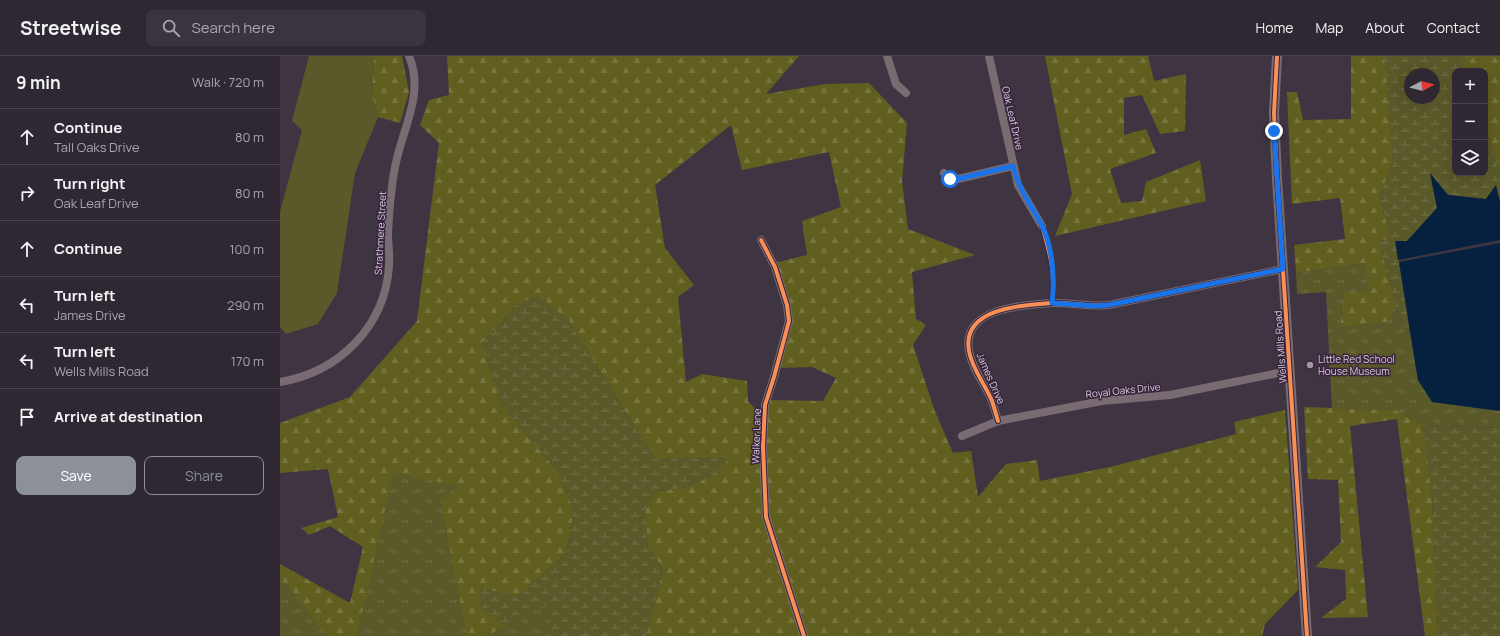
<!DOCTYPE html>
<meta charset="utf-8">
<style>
:root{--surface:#2f2832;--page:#3b343e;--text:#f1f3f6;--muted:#a7a6ac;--line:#4a444d;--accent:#8c9099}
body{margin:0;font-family:Manrope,sans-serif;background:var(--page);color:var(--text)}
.controls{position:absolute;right:12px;top:12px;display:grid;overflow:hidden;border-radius:8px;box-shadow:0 4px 16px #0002}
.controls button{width:36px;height:36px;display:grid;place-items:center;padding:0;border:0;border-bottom:1px solid var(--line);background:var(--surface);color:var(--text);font:20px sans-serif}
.compass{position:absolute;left:1124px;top:12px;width:36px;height:36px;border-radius:50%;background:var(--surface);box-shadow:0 4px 16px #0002;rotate:83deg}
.stop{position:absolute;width:12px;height:12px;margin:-9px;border:3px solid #1a73e8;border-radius:50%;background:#fff}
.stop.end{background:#1a73e8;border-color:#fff;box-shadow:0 1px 4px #0008}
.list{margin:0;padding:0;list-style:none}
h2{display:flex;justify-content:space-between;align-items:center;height:52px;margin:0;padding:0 16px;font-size:17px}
h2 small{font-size:13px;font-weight:400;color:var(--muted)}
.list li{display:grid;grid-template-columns:26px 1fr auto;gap:12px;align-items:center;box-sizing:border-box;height:56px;padding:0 16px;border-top:1px solid var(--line)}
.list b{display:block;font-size:15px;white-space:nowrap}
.list p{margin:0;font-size:13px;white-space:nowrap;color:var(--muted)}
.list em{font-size:13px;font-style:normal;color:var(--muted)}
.actions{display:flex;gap:8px;padding:12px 16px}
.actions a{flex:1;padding:9px 0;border:1px solid var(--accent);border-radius:8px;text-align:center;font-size:14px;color:var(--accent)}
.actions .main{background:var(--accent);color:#fff}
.icon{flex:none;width:22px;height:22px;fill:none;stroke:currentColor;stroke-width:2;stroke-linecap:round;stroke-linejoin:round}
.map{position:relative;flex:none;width:1220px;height:580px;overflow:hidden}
header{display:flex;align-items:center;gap:24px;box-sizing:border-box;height:56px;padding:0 20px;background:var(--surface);border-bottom:1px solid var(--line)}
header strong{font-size:19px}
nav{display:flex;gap:22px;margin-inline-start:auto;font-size:14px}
.search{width:280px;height:36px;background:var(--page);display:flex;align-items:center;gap:10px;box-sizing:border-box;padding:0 14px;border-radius:8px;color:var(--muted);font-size:15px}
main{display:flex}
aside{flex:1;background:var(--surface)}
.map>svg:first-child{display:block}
</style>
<header>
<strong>Streetwise</strong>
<div class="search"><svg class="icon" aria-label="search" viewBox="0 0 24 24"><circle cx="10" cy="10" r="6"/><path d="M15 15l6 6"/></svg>Search here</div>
<nav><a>Home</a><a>Map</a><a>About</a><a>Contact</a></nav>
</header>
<main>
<aside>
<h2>9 min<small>Walk · 720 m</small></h2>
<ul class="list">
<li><svg class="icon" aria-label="ahead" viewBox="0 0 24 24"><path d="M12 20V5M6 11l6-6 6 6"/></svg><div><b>Continue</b><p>Tall Oaks Drive</p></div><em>80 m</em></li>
<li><svg class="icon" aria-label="right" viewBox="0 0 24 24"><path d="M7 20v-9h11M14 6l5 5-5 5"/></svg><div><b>Turn right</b><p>Oak Leaf Drive</p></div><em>80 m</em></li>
<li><svg class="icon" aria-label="ahead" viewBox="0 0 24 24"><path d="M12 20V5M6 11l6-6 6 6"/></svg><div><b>Continue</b></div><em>100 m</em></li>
<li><svg class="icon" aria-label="left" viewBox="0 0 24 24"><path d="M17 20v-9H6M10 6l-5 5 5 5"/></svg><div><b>Turn left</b><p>James Drive</p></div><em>290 m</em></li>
<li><svg class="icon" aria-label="left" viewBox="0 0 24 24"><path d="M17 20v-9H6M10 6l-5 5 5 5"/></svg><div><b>Turn left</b><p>Wells Mills Road</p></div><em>170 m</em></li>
<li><svg class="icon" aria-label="arrive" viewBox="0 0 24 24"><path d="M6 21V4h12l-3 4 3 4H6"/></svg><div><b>Arrive at destination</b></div></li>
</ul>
<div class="actions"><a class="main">Save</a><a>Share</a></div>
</aside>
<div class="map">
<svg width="1220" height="580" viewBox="0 0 1220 580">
<defs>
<pattern id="forest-firs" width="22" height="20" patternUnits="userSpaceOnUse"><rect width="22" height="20" fill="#605f1f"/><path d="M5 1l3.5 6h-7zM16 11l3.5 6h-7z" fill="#76753f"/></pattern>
<pattern id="wetland-marsh" width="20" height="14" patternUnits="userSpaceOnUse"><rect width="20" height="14" fill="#5a592a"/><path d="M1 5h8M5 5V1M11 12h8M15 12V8" fill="none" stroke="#717048"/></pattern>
<pattern id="park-tufts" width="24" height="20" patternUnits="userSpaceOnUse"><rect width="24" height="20" fill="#5a592a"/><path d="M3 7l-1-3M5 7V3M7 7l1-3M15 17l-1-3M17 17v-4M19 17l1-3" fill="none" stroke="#717048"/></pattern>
</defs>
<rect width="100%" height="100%" fill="#3f3542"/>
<path fill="#5a592a" d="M29,0H94L92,39L98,61L75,117L57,237L38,268L6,278L0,271V156L22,74L12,65Z"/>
<g fill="url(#forest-firs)" fill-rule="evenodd">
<path d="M94,0H122L129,36L120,67L98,61L92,39Z"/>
<path d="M167,0H519L486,38L545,28L589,27L627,67L622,125L628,173L695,199L632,216L636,263L646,269L633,289L654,353L673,397L691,395L698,441L726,408L757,404L760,425L830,411L956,378L954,366L1005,354L1018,534L985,568L982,580H366L383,513L368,492L364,453L377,435L405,432L449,402L375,403L289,265L220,346L278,416L294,454L286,497L238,541L200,532L238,580H0V508L70,547L83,491L50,470L29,479L21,472L58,461L48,413L0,417V367L70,341L137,265L159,87L140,69L149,44L169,39ZM451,69L462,114L549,96L561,151L522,165L527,199L494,207L507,266L498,312L532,311L556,322L543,345L488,344L481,359L468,345L467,325L422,318L406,326L398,241L414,229L385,192L375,129Z"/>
<path d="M765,0H868L874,25L906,18L905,75L880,78L862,39L844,42V79L866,73L876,97L830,113L841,147L862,145L866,126L920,104L926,145L775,180L792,138Z"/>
<path d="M1071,0H1104L1106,9L1113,108L1099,139L1111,182L1100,185L1116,253L1107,266L1060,272L1063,237L1086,207L1016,217L1014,189L1065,183L1060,142L1012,148L1007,36H1017L1023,64L1071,63Z"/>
<path d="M1181,0H1220V116L1205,72V15H1186Z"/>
<path d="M1024,351L1115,354L1143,369L1152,438L1158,580H1145L1117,363L1070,370L1088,561L1041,562L1066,543L1065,514L1035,511L1061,486L1058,424L1028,423Z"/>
</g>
<g fill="url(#wetland-marsh)" fill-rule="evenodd">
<path d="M1104,0H1181L1186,15H1175V117H1205V72L1220,116V146L1216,130L1206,143L1168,139L1150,118L1157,152L1127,185H1116L1130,278L1116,253L1099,185L1111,182L1099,139L1113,108ZM1130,18H1154V42H1130Z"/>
<path d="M258,239L289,265L375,403L449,402L438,418L405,432L377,435L365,453L368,492L383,513L366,580H238L199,550L200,532L238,541L286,497L294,454L278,416L220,346L201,287L236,249Z"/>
<path d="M1143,369L1220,372V580H1158L1152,438Z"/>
</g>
<g fill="url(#park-tufts)">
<path d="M1086,207L1088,235L1063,237L1060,272L1107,266L1116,253L1130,278L1138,324L1152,346L1220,355V372L1143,369L1115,354L1052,352L1046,236L1017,238L1016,217Z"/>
<path d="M113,417L178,430L161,446L187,580H77Z"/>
<path d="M0,520L47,580H0Z"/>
<path d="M275,546L265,580H206Z"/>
</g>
<g fill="#06213f">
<path d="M1150,117L1168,139L1206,143L1216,129L1220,146V184L1118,204L1115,185H1127L1157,152Z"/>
<path d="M1220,187V355L1152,346L1138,324L1119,206Z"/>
</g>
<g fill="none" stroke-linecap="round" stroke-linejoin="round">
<g stroke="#786b71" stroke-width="8">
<path d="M607,0L616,28L626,37"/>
<path d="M709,0L738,129L762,170"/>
<path d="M664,117L670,123H678L733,110"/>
<path d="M481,184L495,211L507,249L509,265L494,321L485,349L483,390L486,461L524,580"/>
<path d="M0,326C59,316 105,271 109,210C110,199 108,188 108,177C109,155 111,132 115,111C122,73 145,38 129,0"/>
<path d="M718,365C716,358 714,351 712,345C705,328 692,313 689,295C681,252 742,249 771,247C790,246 810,251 829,249L1003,213"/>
<path d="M682,380L718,365L822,345L890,339L998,317L1009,316"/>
</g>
<path stroke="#7a6b73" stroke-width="10" d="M997,0L994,57L997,123L1027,580"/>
<defs>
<g id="cycleway">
<path d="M997,0L994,57L997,123L1027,580"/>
<path d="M762,170C770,197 776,218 772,247"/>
<path d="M481,184L495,211L507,249L509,265L494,321L485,349L483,390L486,461L524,580"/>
<path d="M718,365C716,358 714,351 712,345C705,328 692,313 689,295C681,252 742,249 771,247C790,246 810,251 829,249L1003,213"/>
</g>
</defs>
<use href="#cycleway" stroke="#38253d" stroke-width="6"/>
<use href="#cycleway" stroke="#f78f57" stroke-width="4"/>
</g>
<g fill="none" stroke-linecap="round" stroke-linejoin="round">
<path stroke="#1a73e8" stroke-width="5" d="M670,123H678L733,110C739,134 750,147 761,168C773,190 775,224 772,247L815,250L829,249L1003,213L994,75"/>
</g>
<circle fill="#a298a6" stroke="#38253d" stroke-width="1.5" cx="1030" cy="309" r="4"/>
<g text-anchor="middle" stroke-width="3" stroke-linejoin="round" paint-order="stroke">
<g font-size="10" fill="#d8cddc" stroke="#38253d">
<text transform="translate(733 62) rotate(77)" y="4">Oak Leaf Drive</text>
<text transform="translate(100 177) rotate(-87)" y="4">Strathmere Street</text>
<text transform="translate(1000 291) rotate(-94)" y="4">Wells Mills Road</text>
<text transform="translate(711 322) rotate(66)" y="4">James Drive</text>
<text transform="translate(843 334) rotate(-6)" y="4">Royal Oaks Drive</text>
<text transform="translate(476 380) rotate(-88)" y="4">Walker Lane</text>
</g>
<g font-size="10" fill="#d8cddc" stroke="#38253d" text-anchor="start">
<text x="1038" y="307">Little Red School<tspan x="1038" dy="12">House Museum</tspan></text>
</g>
</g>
</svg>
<div class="controls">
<button>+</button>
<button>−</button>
<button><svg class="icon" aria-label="layers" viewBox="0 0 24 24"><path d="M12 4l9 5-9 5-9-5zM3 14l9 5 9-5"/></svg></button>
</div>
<svg class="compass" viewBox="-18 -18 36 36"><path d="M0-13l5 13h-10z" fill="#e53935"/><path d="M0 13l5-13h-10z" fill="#a7a6ac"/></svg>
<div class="stop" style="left:670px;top:123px"></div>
<div class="stop end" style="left:994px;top:75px"></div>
</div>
</main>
